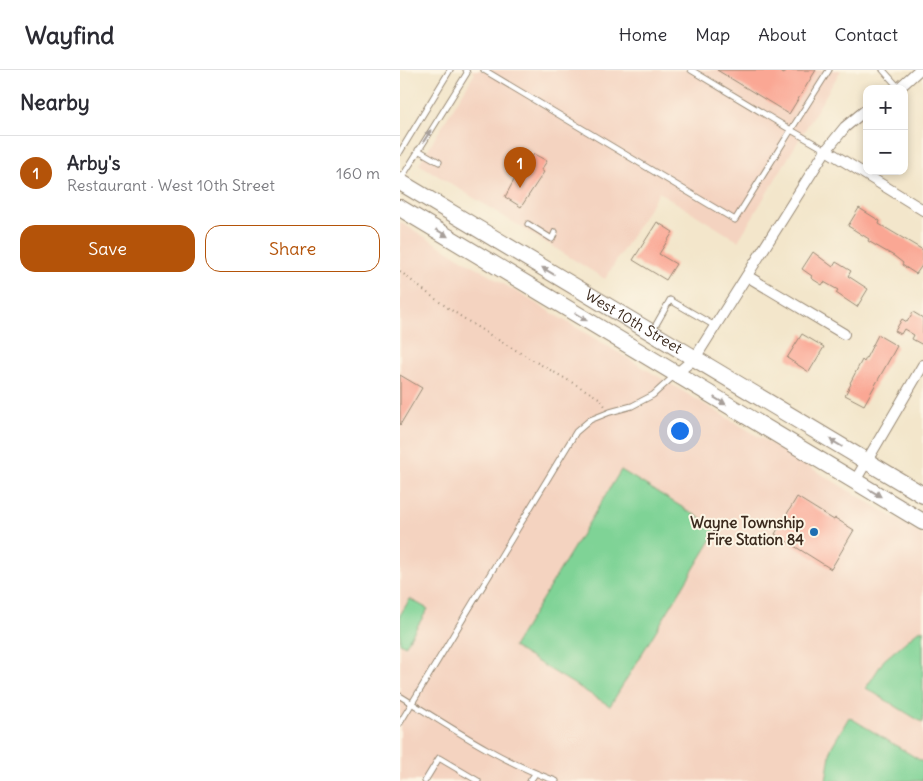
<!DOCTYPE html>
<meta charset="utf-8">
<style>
:root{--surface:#fff;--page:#f2f2f3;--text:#2b2b33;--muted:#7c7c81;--line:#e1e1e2;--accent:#b45309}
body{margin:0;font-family:Delius,sans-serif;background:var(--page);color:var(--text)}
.controls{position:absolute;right:15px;top:15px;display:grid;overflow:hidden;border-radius:10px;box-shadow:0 2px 8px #0003}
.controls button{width:45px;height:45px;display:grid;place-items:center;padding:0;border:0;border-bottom:1px solid var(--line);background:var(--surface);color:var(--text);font:25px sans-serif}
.you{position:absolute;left:279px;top:360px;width:18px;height:18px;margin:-12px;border:4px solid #fff;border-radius:50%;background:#1a73e8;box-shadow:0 0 0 8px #1a73e833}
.badge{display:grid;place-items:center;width:32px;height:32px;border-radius:50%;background:var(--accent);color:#fff;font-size:16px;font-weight:700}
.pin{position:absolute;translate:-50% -41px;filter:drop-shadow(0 1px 2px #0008)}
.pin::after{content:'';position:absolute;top:26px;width:18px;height:15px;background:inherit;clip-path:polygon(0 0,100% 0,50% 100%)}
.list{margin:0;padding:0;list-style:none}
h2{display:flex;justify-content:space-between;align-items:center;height:65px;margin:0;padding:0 20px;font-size:21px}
h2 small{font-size:16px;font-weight:400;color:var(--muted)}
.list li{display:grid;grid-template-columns:32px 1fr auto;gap:15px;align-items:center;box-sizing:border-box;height:75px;padding:0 20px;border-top:1px solid var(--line)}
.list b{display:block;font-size:19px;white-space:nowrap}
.list p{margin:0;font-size:16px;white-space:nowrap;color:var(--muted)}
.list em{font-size:16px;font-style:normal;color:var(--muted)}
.actions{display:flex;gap:10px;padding:15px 20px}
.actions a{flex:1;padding:11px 0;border:1px solid var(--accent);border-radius:15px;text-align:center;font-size:18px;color:var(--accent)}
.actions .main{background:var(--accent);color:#fff}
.map{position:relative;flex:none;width:523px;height:711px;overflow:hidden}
header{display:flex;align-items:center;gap:30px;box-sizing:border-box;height:70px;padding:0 25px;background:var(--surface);border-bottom:1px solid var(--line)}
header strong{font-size:24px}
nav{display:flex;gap:28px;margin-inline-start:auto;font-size:18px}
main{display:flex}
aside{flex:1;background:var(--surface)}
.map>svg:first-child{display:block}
</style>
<header>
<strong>Wayfind</strong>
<nav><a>Home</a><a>Map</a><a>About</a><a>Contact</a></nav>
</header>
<main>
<aside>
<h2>Nearby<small></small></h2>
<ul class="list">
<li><span class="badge">1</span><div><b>Arby's</b><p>Restaurant · West 10th Street</p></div><em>160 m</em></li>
</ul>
<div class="actions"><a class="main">Save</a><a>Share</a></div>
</aside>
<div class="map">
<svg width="523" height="711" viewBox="0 0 523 711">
<rect width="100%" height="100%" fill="#fcf5e5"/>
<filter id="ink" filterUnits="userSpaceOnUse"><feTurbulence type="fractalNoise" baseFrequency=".02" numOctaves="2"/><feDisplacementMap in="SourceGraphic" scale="10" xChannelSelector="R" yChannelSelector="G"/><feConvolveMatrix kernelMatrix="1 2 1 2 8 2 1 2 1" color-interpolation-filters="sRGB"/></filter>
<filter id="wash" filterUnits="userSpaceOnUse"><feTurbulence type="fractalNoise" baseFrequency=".0096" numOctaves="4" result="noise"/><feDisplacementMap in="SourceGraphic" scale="20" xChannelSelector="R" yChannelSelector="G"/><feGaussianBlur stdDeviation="1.12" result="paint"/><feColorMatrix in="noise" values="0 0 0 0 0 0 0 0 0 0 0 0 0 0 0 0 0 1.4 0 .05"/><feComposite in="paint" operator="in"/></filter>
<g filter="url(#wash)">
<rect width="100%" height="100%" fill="#f3e6cb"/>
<g fill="#f4d3c0">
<path d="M71,0H441L338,171L259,122L205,209L19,94L75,3Z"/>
<path d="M0,152L523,465V711H0Z"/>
</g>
<g fill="#7fd396" stroke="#5d7e5a">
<path d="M221,400L318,459L210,636L113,577Z"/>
<path d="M10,529L28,539L5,576L0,573V545Z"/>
<path d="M523,559V653L466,618L484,590L517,562Z"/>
<path d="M449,647L523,692V711H426L431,678Z"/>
</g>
<g id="blocks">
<g fill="#faa794">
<path d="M317,0H377L384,4L386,0H416L389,44Z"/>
<path d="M134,84L147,91L141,100L144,102L121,137L105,127L121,97L126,90L129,92Z"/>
<path d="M459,138L480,151L479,154L523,180V194L516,204L502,195L503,193L494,186L468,171L469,169L448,156Z"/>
<path d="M257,152L273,162L259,184L276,194L266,210L233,190Z"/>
<path d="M413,182L433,197L436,192L451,201L448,206L468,219L457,237L436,223L438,220L424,212L422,215L411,208L412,206L402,199Z"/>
<path d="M513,242L523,248V275L512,269L514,265L504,259L501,264L495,261L502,249L507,252Z"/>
<path d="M402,264L424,277L409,302L387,288Z"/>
<path d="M478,265L497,276L464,335L445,325L451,314L450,313L462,290L464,292Z"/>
<path d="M0,305L22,318L0,355Z"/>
<path d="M397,427L434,450L435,448L454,460L431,499L375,464Z"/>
</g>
</g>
</g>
<g filter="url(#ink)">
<use href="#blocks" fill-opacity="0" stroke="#978874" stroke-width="1"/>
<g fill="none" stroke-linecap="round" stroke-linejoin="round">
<defs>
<g id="lane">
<path d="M84,0L335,150L391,60L426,80"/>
<path d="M291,0L391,60L429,0"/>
<path d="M483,0L499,18"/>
<path d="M18,80L39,92"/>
<path d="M0,82L50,0"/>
<path d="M0,105L4,104L67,3L66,0"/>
<path d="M128,154L152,169L155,162"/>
<path d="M253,260L270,230L315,256"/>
<path d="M0,626C50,657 100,691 156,711"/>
<path d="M0,653L176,362L190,350L210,342L232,336L253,325L274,306"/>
<path d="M25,711L39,688L78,711"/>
<path d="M130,711L135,704"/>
</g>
<g id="street">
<path d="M498,19L519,0"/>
<path d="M426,80L523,140"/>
<path d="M347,206L444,264"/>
<path d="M276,304L295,288L424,83L445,57L467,39"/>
<path d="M455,411L523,295"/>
</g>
<g id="primary">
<path id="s1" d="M0,112L523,425"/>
<path d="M0,138L523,452"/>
</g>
</defs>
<use href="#lane" stroke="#978874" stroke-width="7"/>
<use href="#street" stroke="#978874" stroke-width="12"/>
<use href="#primary" stroke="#978874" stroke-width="18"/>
<path stroke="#978874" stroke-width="2" stroke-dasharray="1 4" stroke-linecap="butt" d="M0,201C59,252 131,288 199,328L205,336"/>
<use href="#lane" stroke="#fff" stroke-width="5"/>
<use href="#street" stroke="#fff" stroke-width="10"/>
<use href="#primary" stroke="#fff" stroke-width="16"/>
</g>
<defs><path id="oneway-solid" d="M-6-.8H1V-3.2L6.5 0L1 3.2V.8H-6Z" transform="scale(1.25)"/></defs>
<g fill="#a79f9a">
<use href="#oneway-solid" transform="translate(27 66) rotate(-58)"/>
<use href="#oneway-solid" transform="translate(42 163) rotate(31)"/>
<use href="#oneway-solid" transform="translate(148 201) rotate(-149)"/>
<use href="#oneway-solid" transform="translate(181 247) rotate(31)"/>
<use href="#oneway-solid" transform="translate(320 331) rotate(31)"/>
<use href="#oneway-solid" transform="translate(436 373) rotate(-149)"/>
<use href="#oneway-solid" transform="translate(475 423) rotate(31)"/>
</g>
</g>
<circle fill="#1f6fb2" stroke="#fcf5e5" stroke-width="2" cx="414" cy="462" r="5"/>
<g text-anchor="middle" stroke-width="4" stroke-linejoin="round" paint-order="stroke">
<g font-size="15" fill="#3b2a1e" stroke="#fcf5e5">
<text dy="5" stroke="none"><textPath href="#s1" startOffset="272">West 10th Street</textPath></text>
</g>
<g font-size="15" font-weight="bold" fill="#3b2a1e" stroke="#fcf5e5" text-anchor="end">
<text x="404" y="458">Wayne Township<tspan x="404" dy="17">Fire Station 84</tspan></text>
</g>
</g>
</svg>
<div class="controls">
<button>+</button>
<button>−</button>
</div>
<div class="you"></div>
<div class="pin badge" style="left:120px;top:118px">1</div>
</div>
</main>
